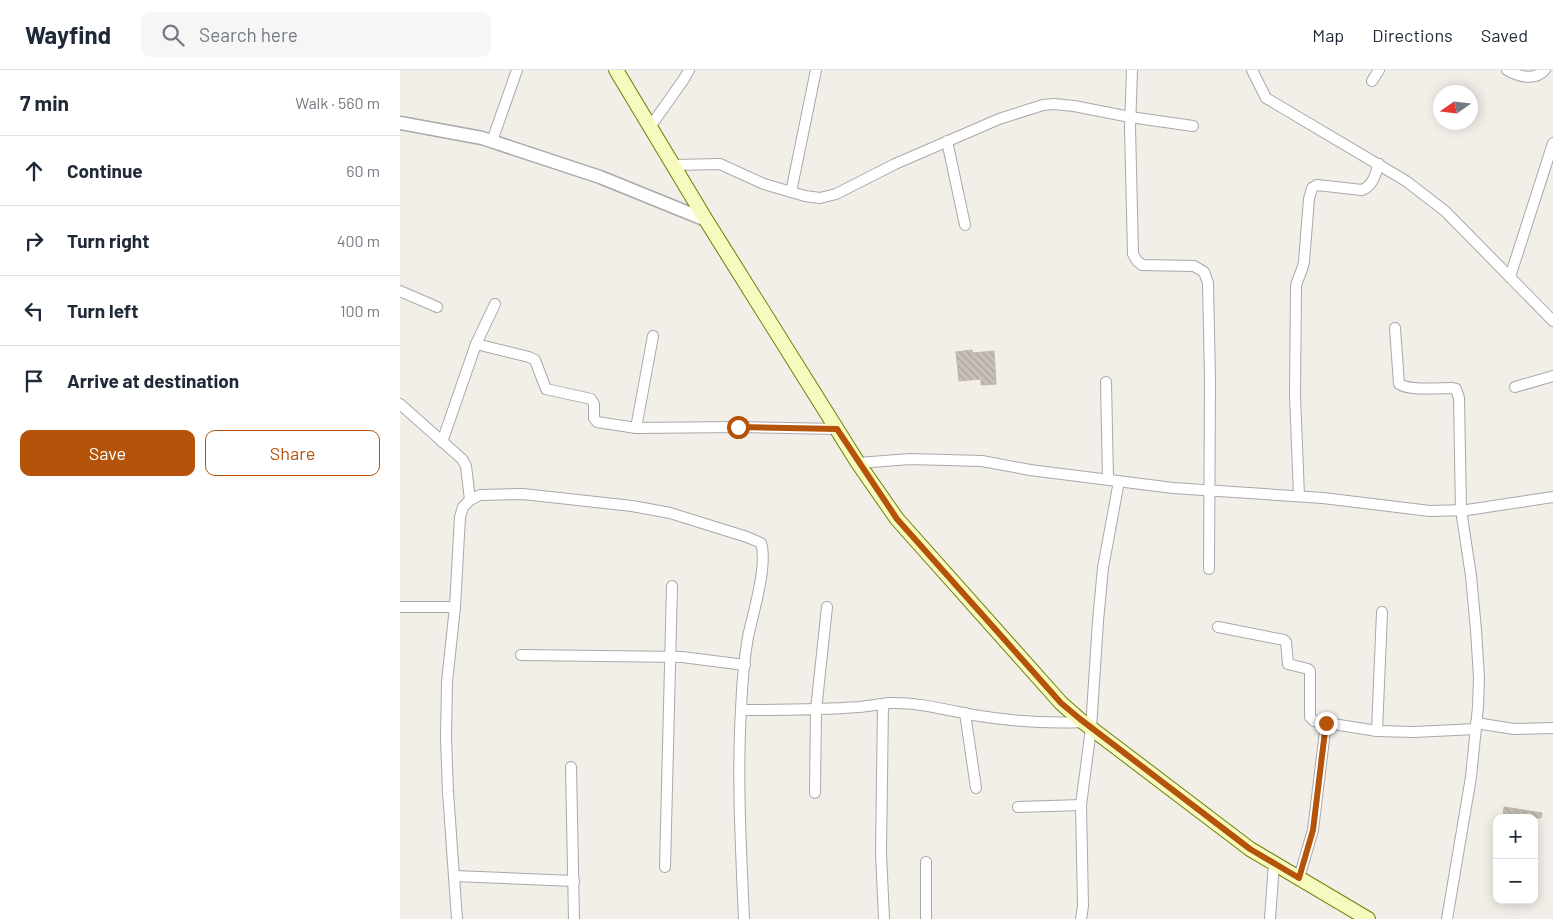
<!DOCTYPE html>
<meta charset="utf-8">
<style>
:root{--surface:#fff;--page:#f6f6f7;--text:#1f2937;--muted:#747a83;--line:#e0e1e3;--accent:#b45309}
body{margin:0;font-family:Barlow,sans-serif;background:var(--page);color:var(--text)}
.controls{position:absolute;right:15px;bottom:15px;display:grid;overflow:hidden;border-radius:10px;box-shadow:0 2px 12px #0003}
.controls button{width:45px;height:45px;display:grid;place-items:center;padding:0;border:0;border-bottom:1px solid var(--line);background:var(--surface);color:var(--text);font:25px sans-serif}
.compass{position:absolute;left:1033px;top:15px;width:45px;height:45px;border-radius:50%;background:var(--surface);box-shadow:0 2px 12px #0003;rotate:256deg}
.stop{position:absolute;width:15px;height:15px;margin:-11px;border:4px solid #b45309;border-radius:50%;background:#fff}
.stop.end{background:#b45309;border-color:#fff;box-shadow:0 1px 5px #0008}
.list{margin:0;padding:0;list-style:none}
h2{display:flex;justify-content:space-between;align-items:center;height:65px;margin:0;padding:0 20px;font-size:21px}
h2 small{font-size:16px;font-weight:400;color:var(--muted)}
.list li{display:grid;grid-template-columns:32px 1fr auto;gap:15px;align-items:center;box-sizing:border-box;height:70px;padding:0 20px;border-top:1px solid var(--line)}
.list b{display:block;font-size:19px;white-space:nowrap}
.list em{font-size:16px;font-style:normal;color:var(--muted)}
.actions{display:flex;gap:10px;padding:15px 20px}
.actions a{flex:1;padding:11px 0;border:1px solid var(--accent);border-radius:10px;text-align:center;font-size:18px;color:var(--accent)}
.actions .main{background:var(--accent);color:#fff}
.icon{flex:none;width:28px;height:28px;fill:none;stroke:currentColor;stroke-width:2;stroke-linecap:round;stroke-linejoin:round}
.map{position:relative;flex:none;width:1153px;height:849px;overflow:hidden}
header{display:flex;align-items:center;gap:30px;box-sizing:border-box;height:70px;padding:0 25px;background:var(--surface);border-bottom:1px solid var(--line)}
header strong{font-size:24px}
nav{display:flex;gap:28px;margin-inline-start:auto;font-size:18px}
.search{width:350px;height:45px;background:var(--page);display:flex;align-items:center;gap:12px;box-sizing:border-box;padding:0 18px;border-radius:10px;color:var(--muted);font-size:19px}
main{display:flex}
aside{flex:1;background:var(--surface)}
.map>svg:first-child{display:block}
</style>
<header>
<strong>Wayfind</strong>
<div class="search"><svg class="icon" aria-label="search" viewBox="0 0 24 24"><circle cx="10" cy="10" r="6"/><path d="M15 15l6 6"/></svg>Search here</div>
<nav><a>Map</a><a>Directions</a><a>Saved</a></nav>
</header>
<main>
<aside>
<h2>7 min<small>Walk · 560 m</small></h2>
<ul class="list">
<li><svg class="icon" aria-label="ahead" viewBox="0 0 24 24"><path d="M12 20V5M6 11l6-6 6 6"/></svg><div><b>Continue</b></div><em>60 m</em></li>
<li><svg class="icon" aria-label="right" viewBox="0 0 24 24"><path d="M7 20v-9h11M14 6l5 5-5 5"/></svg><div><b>Turn right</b></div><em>400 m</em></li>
<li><svg class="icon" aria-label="left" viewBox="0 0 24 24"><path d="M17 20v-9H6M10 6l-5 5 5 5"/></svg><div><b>Turn left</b></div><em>100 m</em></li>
<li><svg class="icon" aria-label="arrive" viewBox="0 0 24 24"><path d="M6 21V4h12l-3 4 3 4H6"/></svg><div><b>Arrive at destination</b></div></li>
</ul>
<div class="actions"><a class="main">Save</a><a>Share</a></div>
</aside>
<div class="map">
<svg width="1153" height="849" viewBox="0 0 1153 849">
<defs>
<pattern id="building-back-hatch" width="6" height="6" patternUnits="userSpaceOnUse" patternTransform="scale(1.25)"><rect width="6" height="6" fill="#c7bfb8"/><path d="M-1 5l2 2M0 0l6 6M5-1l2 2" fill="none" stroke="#aba49e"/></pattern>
</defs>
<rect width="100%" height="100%" fill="#f2efe9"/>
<g fill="url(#building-back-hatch)" stroke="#c4b6ab">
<path d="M572,280L573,283L594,281L596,314L581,315V309L559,311L556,282Z"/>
<path d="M1104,737L1142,743L1141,748H1103Z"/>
</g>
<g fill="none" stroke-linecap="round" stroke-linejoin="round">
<defs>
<g id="minor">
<path d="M732,0L730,57L733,184L737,191L742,195L794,196L804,202L808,213L810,310L809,499"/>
<path d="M852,0L866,28L1006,111L1045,141L1153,251"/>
<path d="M1107,0C1119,7 1135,11 1145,0"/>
<path d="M972,11L979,0"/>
<path d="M250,57L284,9L289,0"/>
<path d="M92,71L117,0"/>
<path d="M547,71L565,155"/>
<path d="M274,95L320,94L364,114L405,126L420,128L436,124L495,94L599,49L643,35L654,34L674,36L730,47L793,56"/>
<path d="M391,122L416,0"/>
<path d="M1110,207L1153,73"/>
<path d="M0,221L37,237"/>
<path d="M995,258L999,314C1009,321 1038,318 1051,318L1056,319L1059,328L1061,440L1071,506L1076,560L1079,608L1078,637L1071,707L1047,849"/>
<path d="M76,274L129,287L135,290L146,319L191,329L194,334V348L197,352L236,358L338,357L437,359"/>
<path d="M706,312L708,409"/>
<path d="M1115,317L1153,306"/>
<path d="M0,334L62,389L66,396L70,430"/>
<path d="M236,358L253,266"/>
<path d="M42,372L76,274L95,234"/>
<path d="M458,393L510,389L582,391L630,400L773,418L923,428L1030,441L1067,440L1153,427"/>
<path d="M899,426L895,325L896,216C898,207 903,200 904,191L909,129L912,118L917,115L962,120C973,116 975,105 979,94"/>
<path d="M0,537H55"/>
<path d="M818,557L884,570L886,572L888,594L908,599L910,601V647L914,651L977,661L1014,662L1076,659"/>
<path d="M121,585L282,587L345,595"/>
<path d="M483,634L481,783L484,849"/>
<path d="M341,640C380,640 420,640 459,637C469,636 480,634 490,633C517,632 547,640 573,645C610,651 646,654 683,652"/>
<path d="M565,643L576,718"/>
<path d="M1076,653L1114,659L1153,658"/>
<path d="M977,661L982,542"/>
<path d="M171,697L174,849"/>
<path d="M415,723L416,640L427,537"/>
<path d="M618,737L681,735"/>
<path d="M265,797L272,516"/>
<path d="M54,806L174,811"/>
<path d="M899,808L913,760L926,653"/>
<path d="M57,849L48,722L46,668L47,612L55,537L60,447L63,437L70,430L80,425L123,424L232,436L270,443L347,467L361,473C368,495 353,543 348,567C344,590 342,615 341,639C337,709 341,779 344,849"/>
<path d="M526,849V792"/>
<path d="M681,849L683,836L681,735L691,658L698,551L703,498L719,411"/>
<path d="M870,849L874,793"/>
</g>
<path id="tertiary" d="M0,53L82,68L200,107L306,150"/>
<path id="secondary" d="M216,0L306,150L458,393L497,449L661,633L679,649L850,779L968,849"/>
</defs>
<use href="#minor" stroke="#a9a9a9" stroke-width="12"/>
<use href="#tertiary" stroke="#a9a9a9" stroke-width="15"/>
<use href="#secondary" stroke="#707d05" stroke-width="16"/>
<use href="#minor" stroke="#fff" stroke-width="10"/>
<use href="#tertiary" stroke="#fff" stroke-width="12"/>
<use href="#secondary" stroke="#f7fabf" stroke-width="14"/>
</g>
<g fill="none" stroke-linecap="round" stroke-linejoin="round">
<path stroke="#b45309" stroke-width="6" d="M338,357L437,359L497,449L661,633L680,649L850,779L899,808L913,760L926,653"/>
</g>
</svg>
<div class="controls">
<button>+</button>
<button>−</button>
</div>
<svg class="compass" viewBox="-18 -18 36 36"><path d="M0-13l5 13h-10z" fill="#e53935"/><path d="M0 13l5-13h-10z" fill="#747a83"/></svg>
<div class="stop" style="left:338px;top:357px"></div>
<div class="stop end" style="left:926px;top:653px"></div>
</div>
</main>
